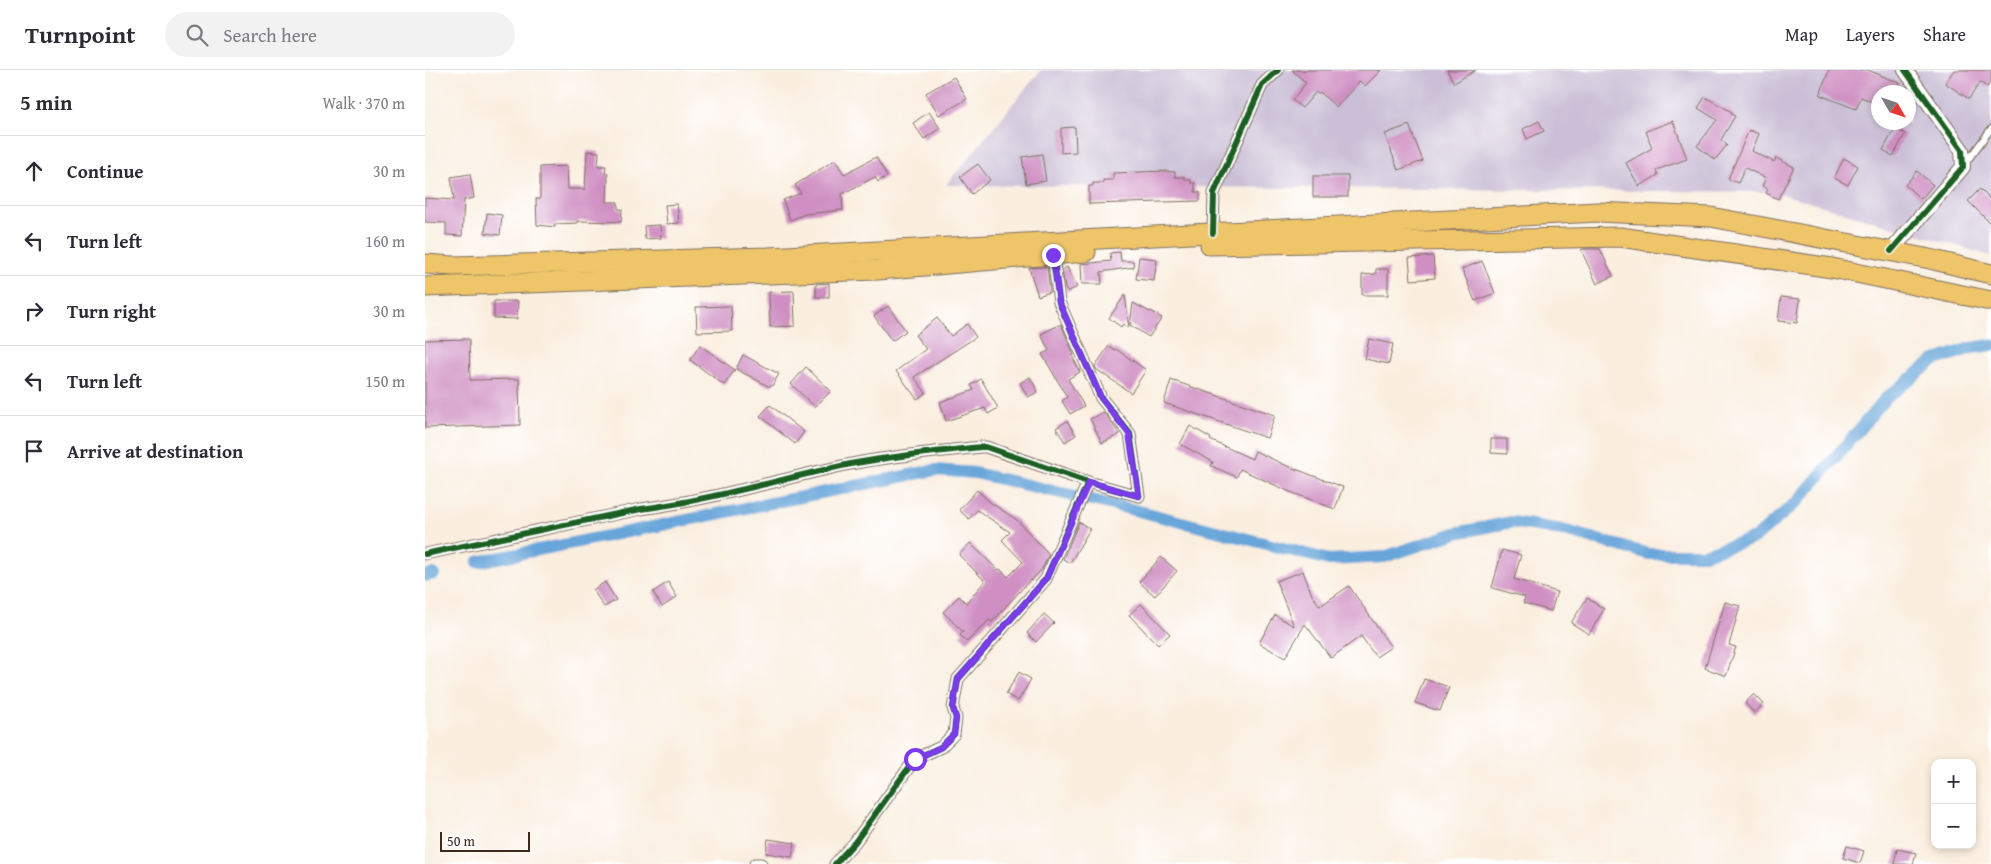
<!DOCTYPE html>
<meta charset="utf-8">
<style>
:root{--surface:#fff;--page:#f2f2f3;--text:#2b2b33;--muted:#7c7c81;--line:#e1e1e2}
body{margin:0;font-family:"Gentium Book Plus",serif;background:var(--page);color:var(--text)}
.controls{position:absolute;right:15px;bottom:15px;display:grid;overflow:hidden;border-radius:10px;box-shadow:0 2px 8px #0003}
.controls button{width:45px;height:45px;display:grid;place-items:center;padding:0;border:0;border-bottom:1px solid var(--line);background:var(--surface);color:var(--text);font:25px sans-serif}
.compass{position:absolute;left:1446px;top:15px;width:45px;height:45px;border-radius:50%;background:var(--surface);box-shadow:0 2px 8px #0003;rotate:129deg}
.scale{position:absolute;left:15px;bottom:12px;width:90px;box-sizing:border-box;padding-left:5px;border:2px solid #3b2a1e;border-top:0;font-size:14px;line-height:18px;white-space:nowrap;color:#3b2a1e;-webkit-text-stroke:4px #fff;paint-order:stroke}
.stop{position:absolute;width:15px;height:15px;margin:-11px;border:4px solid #7c3aed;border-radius:50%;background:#fff}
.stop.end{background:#7c3aed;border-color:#fff;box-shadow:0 1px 5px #0008}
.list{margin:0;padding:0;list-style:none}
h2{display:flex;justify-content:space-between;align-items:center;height:65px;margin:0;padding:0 20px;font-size:21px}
h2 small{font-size:16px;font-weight:400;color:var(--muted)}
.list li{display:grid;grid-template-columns:32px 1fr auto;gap:15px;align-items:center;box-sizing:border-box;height:70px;padding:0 20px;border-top:1px solid var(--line)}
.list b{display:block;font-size:19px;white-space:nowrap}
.list em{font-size:16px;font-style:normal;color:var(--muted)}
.icon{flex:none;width:28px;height:28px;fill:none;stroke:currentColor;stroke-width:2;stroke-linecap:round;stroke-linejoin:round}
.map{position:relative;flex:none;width:1566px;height:794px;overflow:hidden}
header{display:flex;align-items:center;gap:30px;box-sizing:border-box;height:70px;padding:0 25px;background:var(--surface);border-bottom:1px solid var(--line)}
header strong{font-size:24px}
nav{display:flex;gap:28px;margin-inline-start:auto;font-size:18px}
.search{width:350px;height:45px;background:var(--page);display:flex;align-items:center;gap:12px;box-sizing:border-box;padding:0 18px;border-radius:28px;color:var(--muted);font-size:19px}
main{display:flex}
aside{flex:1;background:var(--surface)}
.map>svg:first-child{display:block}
</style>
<header>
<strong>Turnpoint</strong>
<div class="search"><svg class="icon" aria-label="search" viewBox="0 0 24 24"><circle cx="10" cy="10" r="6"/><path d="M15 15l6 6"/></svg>Search here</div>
<nav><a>Map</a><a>Layers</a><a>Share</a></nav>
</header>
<main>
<aside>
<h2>5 min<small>Walk · 370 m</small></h2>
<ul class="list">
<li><svg class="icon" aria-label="ahead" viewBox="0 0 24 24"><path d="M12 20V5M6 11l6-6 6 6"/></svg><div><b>Continue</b></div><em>30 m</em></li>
<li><svg class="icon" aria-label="left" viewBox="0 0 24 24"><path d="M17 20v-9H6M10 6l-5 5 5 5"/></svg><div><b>Turn left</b></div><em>160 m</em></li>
<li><svg class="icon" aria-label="right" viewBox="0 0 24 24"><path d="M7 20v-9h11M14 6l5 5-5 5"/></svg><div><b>Turn right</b></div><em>30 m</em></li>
<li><svg class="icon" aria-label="left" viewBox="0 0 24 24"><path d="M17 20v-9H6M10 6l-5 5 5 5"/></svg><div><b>Turn left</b></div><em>150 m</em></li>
<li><svg class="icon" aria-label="arrive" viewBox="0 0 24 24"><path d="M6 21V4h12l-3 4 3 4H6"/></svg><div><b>Arrive at destination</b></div></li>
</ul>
</aside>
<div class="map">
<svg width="1566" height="794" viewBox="0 0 1566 794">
<rect width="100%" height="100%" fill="#fff"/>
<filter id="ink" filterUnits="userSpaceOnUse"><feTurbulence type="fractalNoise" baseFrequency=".02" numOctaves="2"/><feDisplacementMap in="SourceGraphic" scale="10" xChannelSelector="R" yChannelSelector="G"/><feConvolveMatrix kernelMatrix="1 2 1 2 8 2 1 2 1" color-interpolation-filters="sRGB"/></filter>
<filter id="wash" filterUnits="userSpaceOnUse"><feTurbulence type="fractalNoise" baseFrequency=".0096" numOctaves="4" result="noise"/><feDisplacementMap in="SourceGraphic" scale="20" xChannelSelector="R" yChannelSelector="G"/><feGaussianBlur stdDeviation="1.12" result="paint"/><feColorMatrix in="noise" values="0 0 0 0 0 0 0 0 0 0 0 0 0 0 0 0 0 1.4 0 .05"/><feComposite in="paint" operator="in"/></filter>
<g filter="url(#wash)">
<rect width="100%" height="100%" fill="#faeedf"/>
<path fill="#cabfd6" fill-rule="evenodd" d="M616,0H1566V186L1350,122L521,115ZM1454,22H1484V52H1454Z"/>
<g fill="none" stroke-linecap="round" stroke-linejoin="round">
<g stroke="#67a5d9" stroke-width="12">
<path d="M53,492L510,400L550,403L710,440L904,490L959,487L1031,463L1087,452L1137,460L1224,484H1279L1330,468L1374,430L1460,329L1508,291L1546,278L1566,275"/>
<path d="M0,506L9,504"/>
</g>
</g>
<g id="blocks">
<g fill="#cf8fc2">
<path d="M867,0H956L940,16L935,11L911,37L895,22L893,24L891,22L877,38L867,30L881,13Z"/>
<path d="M1022,0H1051L1029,13Z"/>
<path d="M1404,0H1443L1475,13L1471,22H1454V35L1436,27L1431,39L1395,25Z"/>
<path d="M1529,0H1566V11L1562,17L1555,12L1544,29L1520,13Z"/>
<path d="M529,7L542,29L514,45L501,23Z"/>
<path d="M1280,27L1307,42L1306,44L1310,46L1296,70L1302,75L1290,90L1272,76L1292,50L1273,38Z"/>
<path d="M504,42L515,58L499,69L488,53Z"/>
<path d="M1114,51L1119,61L1102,69L1098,59Z"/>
<path d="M1248,51L1262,89L1231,100L1233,105L1214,116L1201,93L1227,78L1221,61Z"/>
<path d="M984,55L998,91L973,100L960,64Z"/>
<path d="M650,57L651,82L636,83V58Z"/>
<path d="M1470,58L1480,64L1468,86L1458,80Z"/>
<path d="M1324,60L1334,64L1327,81L1349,92L1351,88L1369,97L1353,129L1341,123L1343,119L1337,116L1341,108L1320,98L1313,113L1303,109Z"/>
<path d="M162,81L174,82L173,96H181L180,103H183L182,132H193V139H197L196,152L153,151V153L130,154V157L112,155L111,129H115V97L142,96L143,119H160Z"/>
<path d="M617,84L621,111L601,114L597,87Z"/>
<path d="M451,87L462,106L453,112L450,107L417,124L418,140L380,144L365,150L358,130L376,123L370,115L410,90L419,104Z"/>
<path d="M1419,88L1433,96L1423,115L1409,108Z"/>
<path d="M553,94L565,110L547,124L535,107Z"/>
<path d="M740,101L750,102V107H760V110H766V113H770V122H775V131L664,134V116H668V113H678V110H688V103Z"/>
<path d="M1492,101L1508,115L1496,129L1480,115Z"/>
<path d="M45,104L49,128L39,130L37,166L21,165V153L0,152V128L29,130L26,107Z"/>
<rect x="888" y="106" width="35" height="21"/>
<path d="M1555,119L1566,130V154L1543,131Z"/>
<path d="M252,134L254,153L242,154L240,135Z"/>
<path d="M62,143L77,145L75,165L60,163Z"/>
<path d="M235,155L236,168L220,169L219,156Z"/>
<path d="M1158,179H1175L1188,206L1172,214L1156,180Z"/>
<path d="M695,182L696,191H708L709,197L676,202L677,214H657L656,194L686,191L685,183Z"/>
<path d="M1008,186L1010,208L986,210L984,188Z"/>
<path d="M714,187L732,189L729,211L711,209Z"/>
<path d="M1057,191L1070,223L1050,231L1037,199Z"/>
<path d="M622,197L625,222L613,226L604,198Z"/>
<path d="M642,197L652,217L642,222L640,218L637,200Z"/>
<path d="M951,199H963V225H937V205L951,204Z"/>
<path d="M404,213V227H391V214Z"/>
<path d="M369,221L370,256L345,257L344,222Z"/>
<path d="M700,225L704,258L698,254L696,257L684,248Z"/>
<path d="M1356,227L1375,229L1372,253L1353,251Z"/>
<path d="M69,231H93L92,249L69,248Z"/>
<path d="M708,233L725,242L726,241L737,248L724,267L705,255Z"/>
<path d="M306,236L307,261L272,262L271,237Z"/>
<path d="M463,236L481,261L467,271L449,246Z"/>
<path d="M512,248L526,266L542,254L551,267L489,307L501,323L492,329L471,301L501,279L490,265Z"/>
<path d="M636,254L649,285L647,286L655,302L643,309L659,336L645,344L637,331L642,327L617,284L624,281L616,264Z"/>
<path d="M44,269L45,310L94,309L95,355L0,358V270Z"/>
<path d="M944,269L968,274L964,294L940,289Z"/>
<path d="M275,275L310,300L299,315L265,290Z"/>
<path d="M684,276L690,280L691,279L721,300L706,323L671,299L670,296Z"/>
<path d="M318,285L354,304L347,316H343L311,299Z"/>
<path d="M381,297L406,321L390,337L366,314Z"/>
<path d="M605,307L613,322L603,327L595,313Z"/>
<path d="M556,309L573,338L563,344L560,338L521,351L515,332L549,320L546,315Z"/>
<path d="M746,310L850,345L842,368L739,333Z"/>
<path d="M345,335L379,362L370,374L335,346Z"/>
<path d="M678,342L695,364L677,373L665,349Z"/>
<path d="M642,351L651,365L640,372L631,358Z"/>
<path d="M765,356L786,368L785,370L827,389L830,381L860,395L918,417L910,439L863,421L815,399L812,407L786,396L788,392L755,374Z"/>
<path d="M1066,369H1082V384L1066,383Z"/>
<path d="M552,420L566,433L592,450L624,484L617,499L606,511L605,510L567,552L564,550L542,572L535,565L538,562L518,542L534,526L541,533L560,511L534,485L545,473L573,500L575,499L583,507L598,492L577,470L585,462L552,440L544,449L534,440Z"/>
<path d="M654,452L665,459L645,493L638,489Z"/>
<path d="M1077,480L1096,485L1089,509L1132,522L1126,541L1098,533L1100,527L1067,518Z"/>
<path d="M736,487L752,501L730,526L714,512Z"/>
<path d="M878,501L887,525L895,536L924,516L966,577L951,587L936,566L906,588L880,554L860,588L834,573L850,545L869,556L851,511Z"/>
<path d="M180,512L191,530L179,537L168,520Z"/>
<path d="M243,512L252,527L237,537L228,522Z"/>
<path d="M1162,528L1179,539L1164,564L1146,553Z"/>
<path d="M1300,532L1315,536L1304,575L1311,577L1301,606L1280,598Z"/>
<path d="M716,534L745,564L733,575L704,545Z"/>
<path d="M619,544L629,553L611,572L602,563Z"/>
<path d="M594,602L606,609L593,631L581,624Z"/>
<path d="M999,609L1024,617L1015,641L990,633Z"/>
<path d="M1329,624L1339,634L1329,643L1320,633Z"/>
<path d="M343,769L370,773L367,787L341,783Z"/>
<path d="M1422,776L1439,781L1435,793L1418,788Z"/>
<path d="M1472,779L1491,783L1488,794H1469Z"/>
</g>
</g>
</g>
<g filter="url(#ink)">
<use href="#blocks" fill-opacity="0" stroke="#7e6f62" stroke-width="1"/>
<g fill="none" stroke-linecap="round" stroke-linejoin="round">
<defs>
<path id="service" d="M1540,94L1566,59"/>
<g id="minor">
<path d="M788,163L789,123L837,15L853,0"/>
<path d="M0,484L216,439C285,430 352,410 421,395C465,386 511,382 556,377H561L663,412L714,426L705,364L676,328L634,232L628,185"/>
<path d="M330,794H336"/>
<path d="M410,794L430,772L490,689L516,677L529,664L531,648L528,638L533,609L621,509L663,412"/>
</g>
<path id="tertiary" d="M1466,181L1538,97L1537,80L1480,0"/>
<g id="trunk">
<path d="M785,175L1195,167L1407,198L1566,231"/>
<path d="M0,194L28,196L343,187L1172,142L1286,147L1505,189L1566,204"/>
<path d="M0,217L453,200L661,182"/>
</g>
</defs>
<use href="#service" stroke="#7e6f62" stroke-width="8"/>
<use href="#minor" stroke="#7e6f62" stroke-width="13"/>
<use href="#tertiary" stroke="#7e6f62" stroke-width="16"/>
<use href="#trunk" stroke="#7e6f62" stroke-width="21"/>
<use href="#service" stroke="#fff" stroke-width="5.5"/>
<use href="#minor" stroke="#fff" stroke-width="11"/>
<use href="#tertiary" stroke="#fff" stroke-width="14"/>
<use href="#trunk" stroke="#eec569" stroke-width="19"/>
<defs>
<g id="cycleway">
<path d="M788,163L789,123L837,15L853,0"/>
<path d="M1466,181L1538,97L1537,80L1480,0"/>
<path d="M0,484L216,439C285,430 352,410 421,395C465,386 511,382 556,377H561L663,412L714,426L705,364L676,328L634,232L628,185"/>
<path d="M410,794L430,772L490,689L516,677L529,664L531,648L528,638L533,609L621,509L663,412"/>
</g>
</defs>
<use href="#cycleway" stroke="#fff" stroke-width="9"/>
<use href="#cycleway" stroke="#1b5e20" stroke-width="6"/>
</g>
</g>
<g fill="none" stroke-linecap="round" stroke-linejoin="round" filter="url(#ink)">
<path stroke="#7c3aed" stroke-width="6" d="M490,689L516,677L529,664L531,648L528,638L533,609L621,509L664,412L714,426L704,364L676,328L634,232L628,185"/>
</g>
</svg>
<div class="controls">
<button>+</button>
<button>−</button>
</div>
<svg class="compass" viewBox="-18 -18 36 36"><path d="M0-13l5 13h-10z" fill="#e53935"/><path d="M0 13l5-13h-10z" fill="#7c7c81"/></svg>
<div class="scale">50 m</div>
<div class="stop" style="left:490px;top:689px"></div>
<div class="stop end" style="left:628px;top:185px"></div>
</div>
</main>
